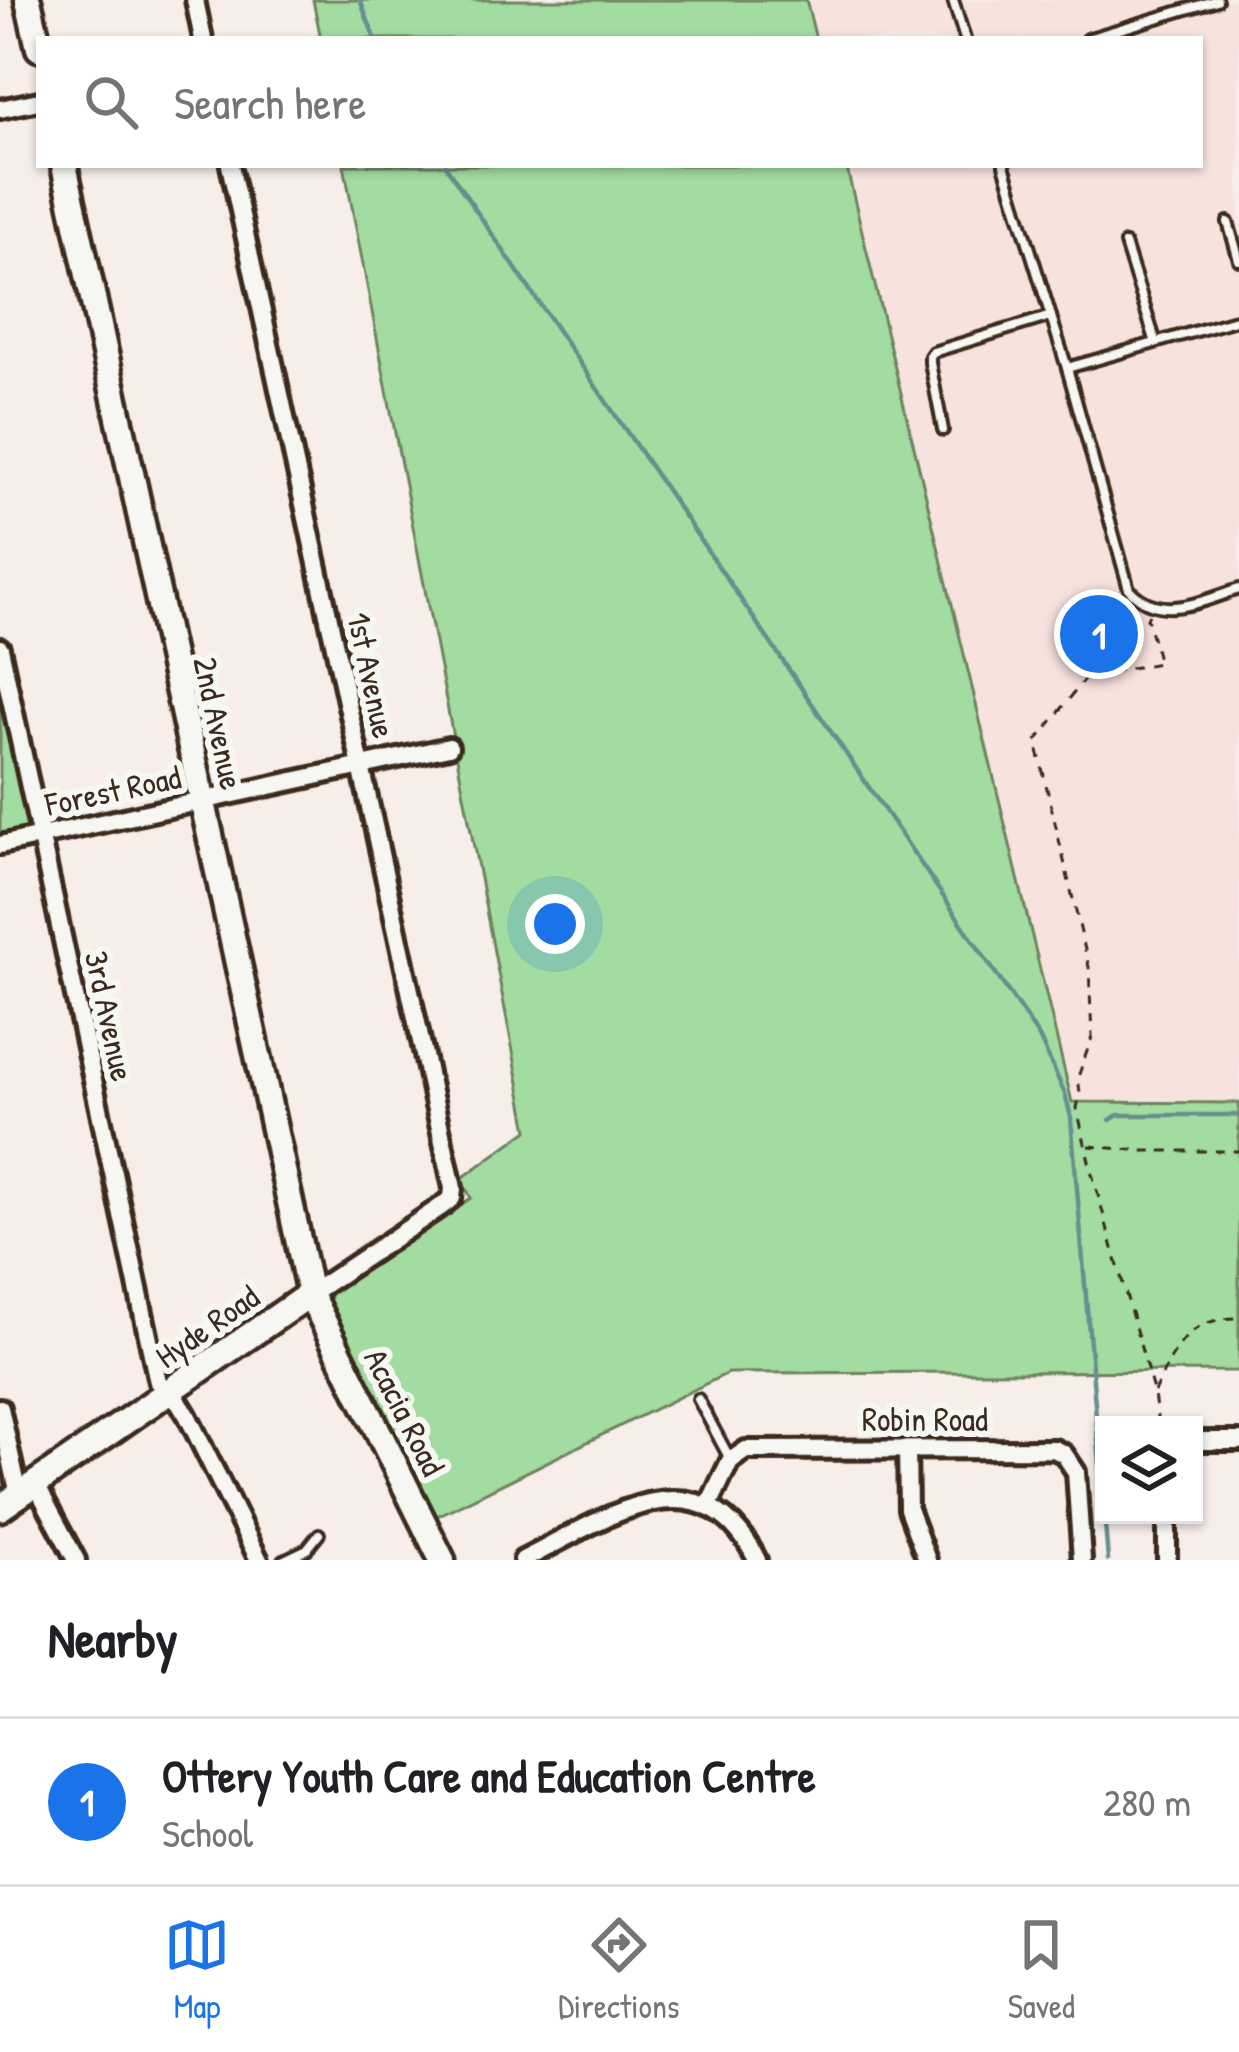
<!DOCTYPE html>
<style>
:root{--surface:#fff;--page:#f2f2f2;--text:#202124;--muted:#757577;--line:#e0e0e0;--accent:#1a73e8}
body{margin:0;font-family:"Patrick Hand",sans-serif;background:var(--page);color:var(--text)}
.controls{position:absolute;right:36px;bottom:36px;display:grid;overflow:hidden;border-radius:0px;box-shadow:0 3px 9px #0004}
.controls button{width:108px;height:108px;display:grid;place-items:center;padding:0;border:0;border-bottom:3px solid var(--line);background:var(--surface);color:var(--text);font:60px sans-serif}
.you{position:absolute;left:555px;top:924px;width:42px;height:42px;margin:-30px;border:9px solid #fff;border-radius:50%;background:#1a73e8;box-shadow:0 0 0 18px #1a73e833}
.badge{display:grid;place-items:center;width:78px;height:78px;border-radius:50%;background:var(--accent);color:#fff;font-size:39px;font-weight:700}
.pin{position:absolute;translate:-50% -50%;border:6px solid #fff;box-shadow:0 3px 12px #0006}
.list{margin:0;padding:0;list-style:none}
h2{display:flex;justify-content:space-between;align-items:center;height:156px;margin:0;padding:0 48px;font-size:51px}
h2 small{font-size:39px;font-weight:400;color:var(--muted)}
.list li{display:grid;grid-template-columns:78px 1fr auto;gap:36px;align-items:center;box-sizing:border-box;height:168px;padding:0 48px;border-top:3px solid var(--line)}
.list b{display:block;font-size:45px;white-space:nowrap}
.list p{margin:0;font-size:39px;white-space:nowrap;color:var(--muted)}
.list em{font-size:39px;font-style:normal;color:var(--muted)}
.icon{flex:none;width:66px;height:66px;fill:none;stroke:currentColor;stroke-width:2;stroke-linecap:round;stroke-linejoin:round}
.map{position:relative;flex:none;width:1239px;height:1560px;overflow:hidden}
.search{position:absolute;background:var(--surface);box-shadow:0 3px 9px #0004;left:36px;right:36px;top:36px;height:132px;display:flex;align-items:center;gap:30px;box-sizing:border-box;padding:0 42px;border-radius:0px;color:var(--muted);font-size:45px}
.sheet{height:324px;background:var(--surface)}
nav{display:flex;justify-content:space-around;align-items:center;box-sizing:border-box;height:168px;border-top:3px solid var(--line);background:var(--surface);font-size:33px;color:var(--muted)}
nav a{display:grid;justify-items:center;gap:6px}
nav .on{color:var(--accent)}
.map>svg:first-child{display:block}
</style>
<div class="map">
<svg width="1239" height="1560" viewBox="0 0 1239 1560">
<rect width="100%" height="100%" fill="#f7ede9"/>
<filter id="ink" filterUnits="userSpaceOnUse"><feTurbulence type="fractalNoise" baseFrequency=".00833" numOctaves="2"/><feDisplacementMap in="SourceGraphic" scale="24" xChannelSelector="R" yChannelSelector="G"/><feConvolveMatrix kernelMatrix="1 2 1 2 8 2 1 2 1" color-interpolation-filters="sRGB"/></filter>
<g filter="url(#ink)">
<path fill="#f8e2de" d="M806,0H1239V1103L1072,1102L846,165H1200V39H816Z"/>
<g fill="#a2dca1" stroke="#6e8360" stroke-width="3">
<path d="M313,0H806L816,39H321Z"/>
<path d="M344,165H846L1072,1102L1239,1103V1371L728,1373L431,1519L327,1309L331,1292L471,1198L461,1179L528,1130Z"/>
<path d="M0,687L31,827L0,834Z"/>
</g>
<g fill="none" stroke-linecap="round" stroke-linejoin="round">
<g stroke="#668f8f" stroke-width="4.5">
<path d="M360,0L375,39"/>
<path d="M445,165L1039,1037L1065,1094L1071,1117L1108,1560"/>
<path d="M1110,1120L1118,1115H1239"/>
</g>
<defs>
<g id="lane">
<path d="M953,0L965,39"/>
<path d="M1087,39L1217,0"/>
<path d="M1004,165L1067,368L1129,589C1159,623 1202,601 1239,589"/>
<path d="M1228,222L1239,260"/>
<path d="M1125,244L1156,343"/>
<path d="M1067,368L1239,319"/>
<path d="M943,430L930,363V356L933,352L1051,316"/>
<path d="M698,1399L730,1459"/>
<path d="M284,1560L307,1549L319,1534"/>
</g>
<g id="street">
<path d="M195,0L203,39"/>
<path d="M0,109L39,101"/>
<path d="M230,165L453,1188L452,1198L442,1206L310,1294"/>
<path d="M0,648L158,1382L179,1402L187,1415L259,1560"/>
<path d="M0,845L449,747"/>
<path d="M0,1408L19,1495"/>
<path d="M1194,1441H1239"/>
<path d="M907,1450L908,1509L927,1560"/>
<path d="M35,1483L76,1560"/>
<path d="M708,1507L730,1461L746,1450L1054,1449L1064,1454L1076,1472L1082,1560"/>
<path d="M1167,1515V1560"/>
<path d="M523,1560C601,1521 701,1447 757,1560"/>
</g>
<g id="secondary">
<path d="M28,0L39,48"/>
<path d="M64,165L310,1294L442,1560"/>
<path d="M0,1508L310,1294"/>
</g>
</defs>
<use href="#lane" stroke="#3b2a1e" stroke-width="16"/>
<use href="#street" stroke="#3b2a1e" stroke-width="26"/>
<use href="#secondary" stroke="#3b2a1e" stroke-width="33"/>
<g stroke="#3b2a1e" stroke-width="3" stroke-dasharray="9 9" stroke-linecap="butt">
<path d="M1149,614L1147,618L1159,663L1087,676L1036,742L1089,967L1092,1037L1078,1077L1080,1093L1077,1108L1091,1170L1154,1394L1158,1425"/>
<path d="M1089,1146L1144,1151H1239"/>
<path d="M1154,1392C1175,1350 1185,1318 1239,1318"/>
</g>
<use href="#lane" stroke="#f6f6f2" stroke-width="8"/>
<use href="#street" stroke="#f6f6f2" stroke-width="16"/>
<use href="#secondary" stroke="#f6f6f2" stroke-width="24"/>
</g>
</g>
<g text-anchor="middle" stroke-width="12" stroke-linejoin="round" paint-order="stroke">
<g font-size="33" fill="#3b2a1e" stroke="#f6f6f2">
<text transform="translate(372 675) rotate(78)" y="12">1st Avenue</text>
<text transform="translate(219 723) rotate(78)" y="12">2nd Avenue</text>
<text transform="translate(113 790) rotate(-12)" y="12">Forest Road</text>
<text transform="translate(110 1016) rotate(78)" y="12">3rd Avenue</text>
<text transform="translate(207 1326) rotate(-35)" y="12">Hyde Road</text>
<text transform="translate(405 1412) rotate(63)" y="12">Acacia Road</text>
<text x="925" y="1431">Robin Road</text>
</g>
</g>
</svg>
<div class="controls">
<button><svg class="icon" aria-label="layers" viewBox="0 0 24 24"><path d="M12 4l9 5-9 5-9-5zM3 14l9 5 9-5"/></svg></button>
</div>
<div class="you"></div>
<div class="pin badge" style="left:1099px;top:634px">1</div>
<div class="search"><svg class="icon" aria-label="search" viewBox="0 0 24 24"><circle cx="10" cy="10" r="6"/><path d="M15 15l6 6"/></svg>Search here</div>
</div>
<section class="sheet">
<h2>Nearby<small></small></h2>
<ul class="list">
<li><span class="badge">1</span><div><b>Ottery Youth Care and Education Centre</b><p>School</p></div><em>280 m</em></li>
</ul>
</section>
<nav>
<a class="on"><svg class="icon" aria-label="map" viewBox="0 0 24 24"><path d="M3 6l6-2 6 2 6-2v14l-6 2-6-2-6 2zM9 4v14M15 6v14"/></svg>Map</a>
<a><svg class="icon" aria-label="directions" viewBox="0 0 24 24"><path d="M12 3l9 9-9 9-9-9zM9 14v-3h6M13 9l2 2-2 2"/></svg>Directions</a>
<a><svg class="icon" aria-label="saved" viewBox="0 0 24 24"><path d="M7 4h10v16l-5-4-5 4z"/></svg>Saved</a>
</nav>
